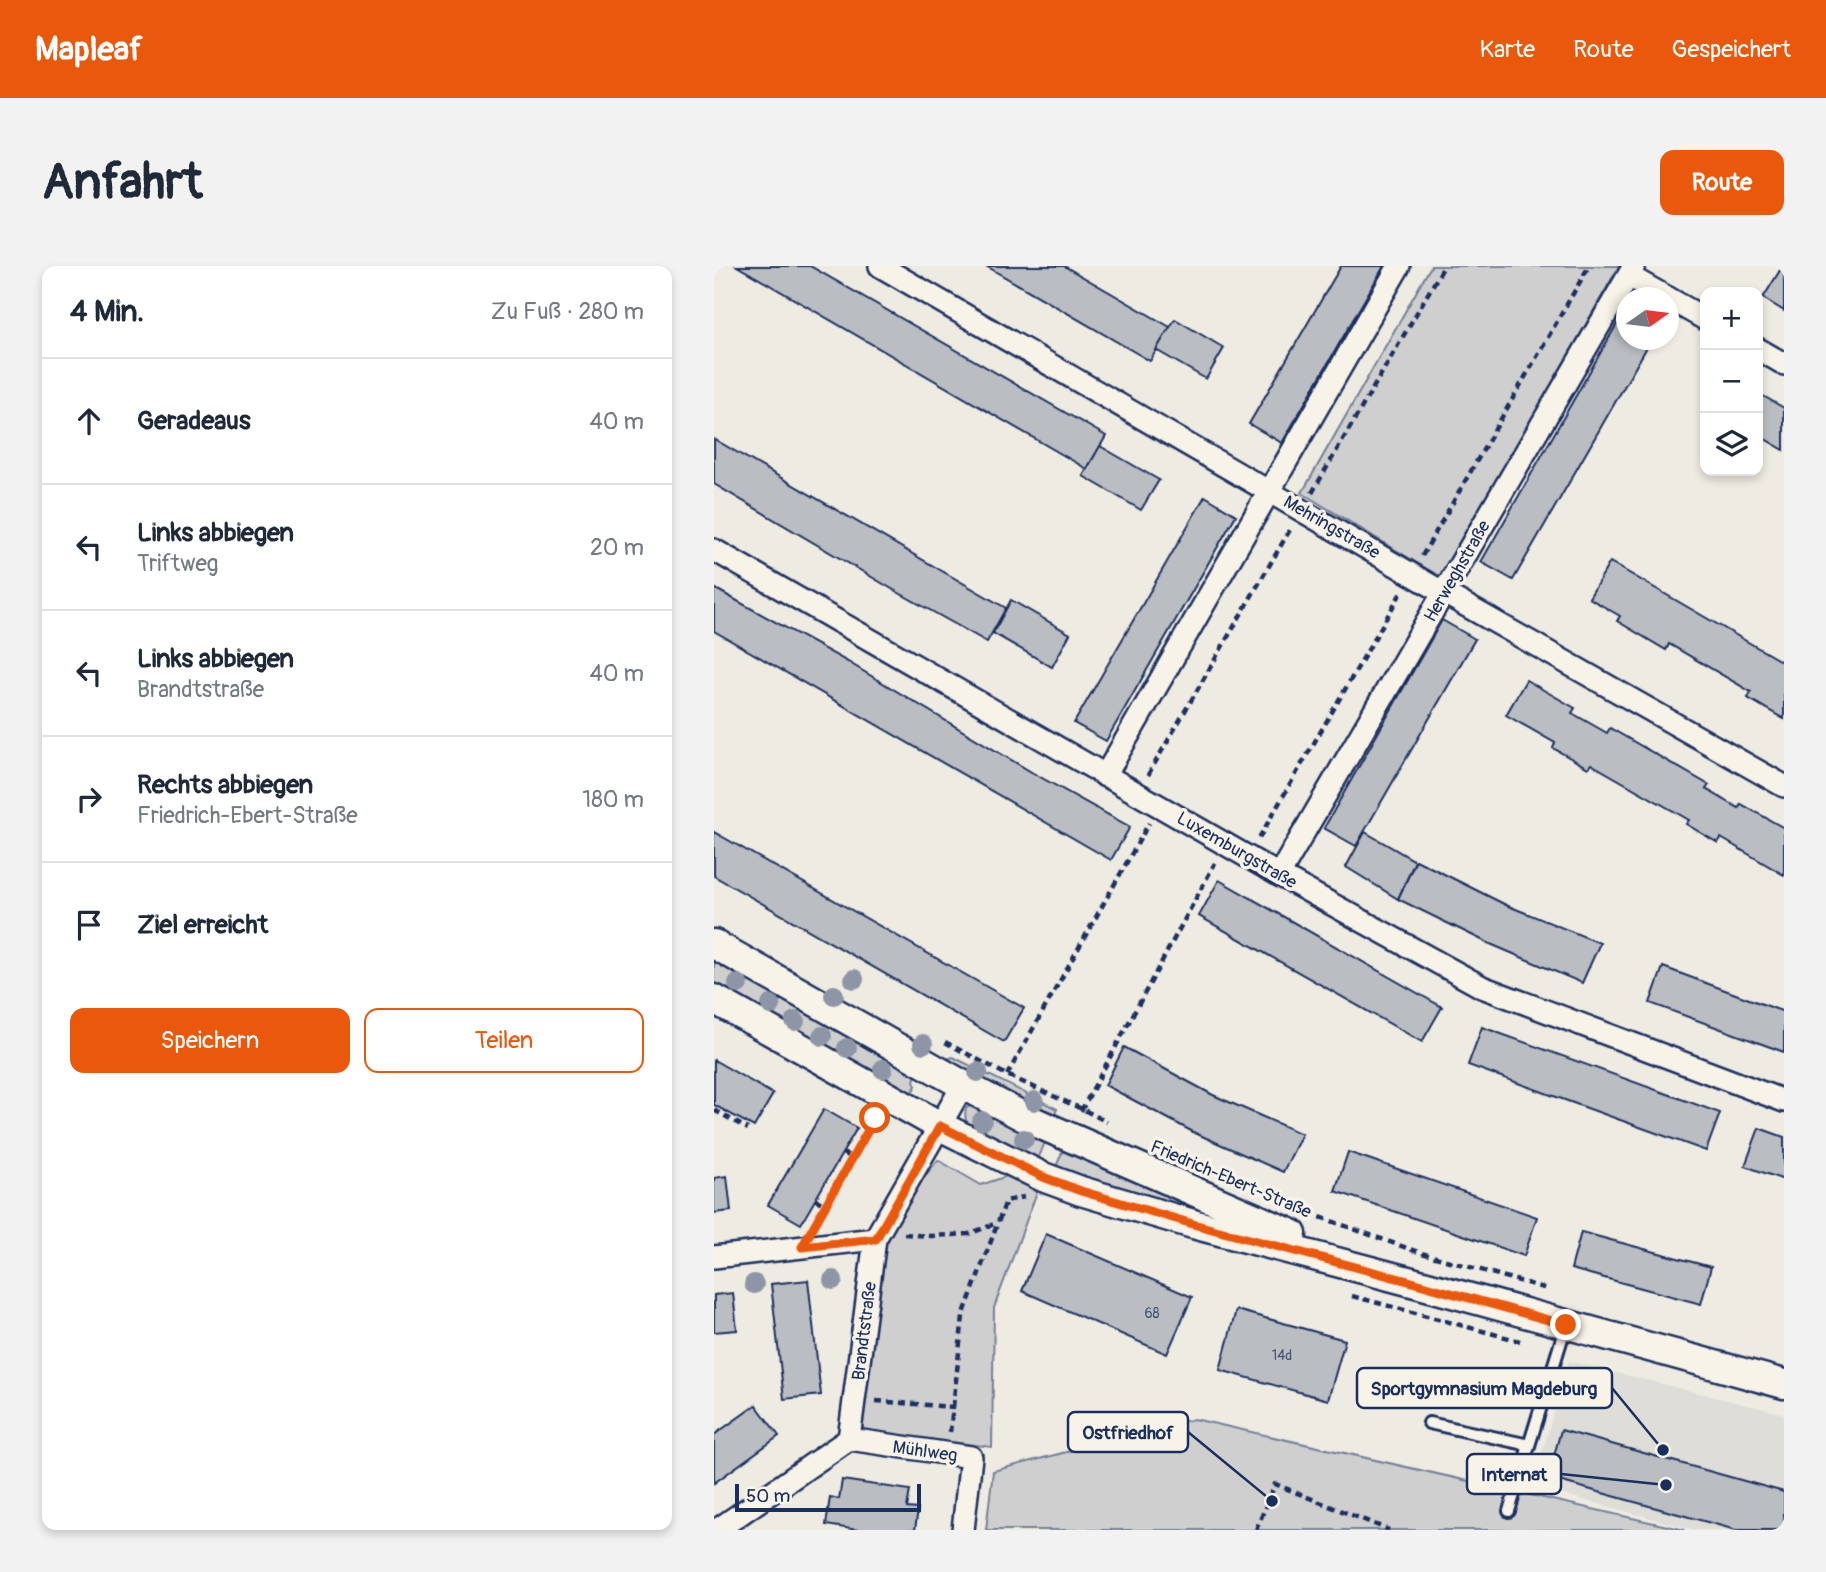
<!DOCTYPE html>
<html lang="de">
<meta charset="utf-8">
<style>
:root{--surface:#fff;--page:#f2f2f3;--text:#1f2937;--muted:#747a83;--line:#e0e1e3;--accent:#ea580c}
body{margin:0;font-family:Pangolin,sans-serif;background:var(--page);color:var(--text)}
.controls{position:absolute;right:21px;top:21px;display:grid;overflow:hidden;border-radius:14px;box-shadow:0 4px 10px #0003}
.controls button{width:63px;height:63px;display:grid;place-items:center;padding:0;border:0;border-bottom:2px solid var(--line);background:var(--surface);color:var(--text);font:35px sans-serif}
.compass{position:absolute;left:902px;top:21px;width:63px;height:63px;border-radius:50%;background:var(--surface);box-shadow:0 4px 10px #0003;rotate:76deg}
.scale{position:absolute;left:21px;bottom:18px;width:186px;box-sizing:border-box;padding-left:7px;border:4px solid #1b2f5e;border-top:0;font-size:19px;line-height:24px;white-space:nowrap;color:#1b2f5e;-webkit-text-stroke:5px #f7f3e8;paint-order:stroke}
.stop{position:absolute;width:21px;height:21px;margin:-16px;border:5px solid #ea580c;border-radius:50%;background:#fff}
.stop.end{background:#ea580c;border-color:#fff;box-shadow:0 2px 7px #0008}
.list{margin:0;padding:0;list-style:none}
h2{display:flex;justify-content:space-between;align-items:center;height:91px;margin:0;padding:0 28px;font-size:30px}
h2 small{font-size:23px;font-weight:400;color:var(--muted)}
.list li{display:grid;grid-template-columns:46px 1fr auto;gap:21px;align-items:center;box-sizing:border-box;height:126px;padding:0 28px;border-top:2px solid var(--line)}
.list b{display:block;font-size:26px;white-space:nowrap}
.list p{margin:0;font-size:23px;white-space:nowrap;color:var(--muted)}
.list em{font-size:23px;font-style:normal;color:var(--muted)}
.actions{display:flex;gap:14px;padding:21px 28px}
.actions a{flex:1;padding:16px 0;border:2px solid var(--accent);border-radius:14px;text-align:center;font-size:24px;color:var(--accent)}
.actions .main{background:var(--accent);color:#fff}
.icon{flex:none;width:38px;height:38px;fill:none;stroke:currentColor;stroke-width:2;stroke-linecap:round;stroke-linejoin:round}
.map{position:relative;flex:none;width:1070px;height:1264px;overflow:hidden;border-radius:14px}
header{display:flex;align-items:center;gap:42px;box-sizing:border-box;height:98px;padding:0 35px;background:var(--accent);color:#fff}
header strong{font-size:33px}
nav{display:flex;gap:38px;margin-inline-start:auto;font-size:24px}
.intro{display:flex;align-items:center;justify-content:space-between;box-sizing:border-box;height:168px;padding:0 42px}
h1{margin:0;font-size:49px}
.button{padding:18px 32px;border-radius:14px;background:var(--accent);color:#fff;font-size:24px;font-weight:700}
main{display:flex;gap:42px;padding:0 42px}
aside{flex:1;background:var(--surface);border-radius:14px;box-shadow:0 4px 10px #0003}
.map>svg:first-child{display:block}
</style>
<header>
<strong>Mapleaf</strong>
<nav><a>Karte</a><a>Route</a><a>Gespeichert</a></nav>
</header>
<div class="intro"><h1>Anfahrt</h1><a class="button">Route</a></div>
<main>
<aside>
<h2>4 Min.<small>Zu Fuß · 280 m</small></h2>
<ul class="list">
<li><svg class="icon" aria-label="ahead" viewBox="0 0 24 24"><path d="M12 20V5M6 11l6-6 6 6"/></svg><div><b>Geradeaus</b></div><em>40 m</em></li>
<li><svg class="icon" aria-label="left" viewBox="0 0 24 24"><path d="M17 20v-9H6M10 6l-5 5 5 5"/></svg><div><b>Links abbiegen</b><p>Triftweg</p></div><em>20 m</em></li>
<li><svg class="icon" aria-label="left" viewBox="0 0 24 24"><path d="M17 20v-9H6M10 6l-5 5 5 5"/></svg><div><b>Links abbiegen</b><p>Brandtstraße</p></div><em>40 m</em></li>
<li><svg class="icon" aria-label="right" viewBox="0 0 24 24"><path d="M7 20v-9h11M14 6l5 5-5 5"/></svg><div><b>Rechts abbiegen</b><p>Friedrich-Ebert-Straße</p></div><em>180 m</em></li>
<li><svg class="icon" aria-label="arrive" viewBox="0 0 24 24"><path d="M6 21V4h12l-3 4 3 4H6"/></svg><div><b>Ziel erreicht</b></div></li>
</ul>
<div class="actions"><a class="main">Speichern</a><a>Teilen</a></div>
</aside>
<div class="map">
<svg width="1070" height="1264" viewBox="0 0 1070 1264">
<rect width="100%" height="100%" fill="#eeebe2"/>
<filter id="ink" filterUnits="userSpaceOnUse"><feTurbulence type="fractalNoise" baseFrequency=".0143" numOctaves="2"/><feDisplacementMap in="SourceGraphic" scale="14" xChannelSelector="R" yChannelSelector="G"/><feConvolveMatrix kernelMatrix="1 2 1 2 8 2 1 2 1" color-interpolation-filters="sRGB"/></filter>
<g filter="url(#ink)">
<path fill="#deddd8" d="M855,1095L1070,1148V1264H981L818,1220Z"/>
<g fill="#cfcfcf" stroke="#757f96" stroke-width="2">
<path d="M717,0H905L728,312L588,227Z"/>
<path d="M0,689L203,806L200,815L202,820L195,831L0,720Z"/>
<path d="M239,791L343,843L340,850L229,794Z"/>
<path d="M258,839L333,871L323,896L257,864C252,856 250,852 252,842Z"/>
<path d="M351,879L472,935L475,940L471,943L341,903Z"/>
<path d="M224,894L267,919L293,910L324,923L280,1042L278,1181L143,1165L161,973Z"/>
<path d="M480,1153L971,1264H272L279,1205Z"/>
</g>
<g fill="#babdc2" stroke="#1b2f5e" stroke-width="2">
<path d="M23,0H96L392,170L373,203Z"/>
<path d="M272,0H350L456,61L436,95Z"/>
<path d="M627,0H670L568,177L535,158Z"/>
<path d="M1068,1L1070,2V45L1049,32Z"/>
<path d="M912,42V74H937L799,314L767,296Z"/>
<path d="M461,53L510,82L492,113L442,84Z"/>
<path d="M1044,127L1070,142V184L1044,169Z"/>
<path d="M0,173L292,342L273,376L178,323L0,218Z"/>
<path d="M386,180L445,214L427,244L369,210Z"/>
<path d="M491,230L522,249L392,475L360,457Z"/>
<path d="M896,296L1070,397V453L1034,432L1037,426L955,378L952,384L903,355L906,350L875,332Z"/>
<path d="M0,322L134,396L319,507L416,561L397,594L0,365Z"/>
<path d="M297,334L356,368L338,401L279,367Z"/>
<path d="M728,354L761,373L642,580L610,562Z"/>
<path d="M812,414L861,442L858,447L893,467L896,462L995,519L992,523L1007,532L1025,542L1027,538L1070,562V609L1007,572L1004,577L972,558L975,554L877,498L874,502L839,482L841,477L792,449Z"/>
<path d="M0,566L310,742L290,776L0,610Z"/>
<path d="M651,566L701,595L684,633L632,601Z"/>
<path d="M702,594L792,639L886,677L868,717L774,677L684,633Z"/>
<path d="M505,614L728,741L708,776L485,650Z"/>
<path d="M949,701L1070,746V786L936,737Z"/>
<path d="M768,761L1006,847L992,885L754,799Z"/>
<path d="M410,781L499,829L588,868L569,906L481,867L391,819Z"/>
<path d="M0,794L59,828L40,861L0,839Z"/>
<path d="M110,843L143,862L87,958L54,939Z"/>
<path d="M1045,862L1070,871V914L1031,900Z"/>
<path d="M634,886L823,951L810,990L621,925Z"/>
<path d="M13,910L17,945L0,947V912Z"/>
<path d="M867,966L997,1001L987,1038L857,1003Z"/>
<path d="M332,968L478,1031L453,1088L308,1025Z"/>
<path d="M94,1014L107,1129L70,1133L57,1018Z"/>
<path d="M19,1027L23,1064L0,1066V1029Z"/>
<path d="M522,1044L631,1074L614,1134L506,1104Z"/>
<path d="M42,1139L65,1170L0,1217V1169Z"/>
<path d="M847,1164L1070,1226V1264H1022L834,1212Z"/>
<path d="M128,1214L196,1224L193,1242L204,1243L201,1264H144L112,1259L116,1231L125,1233Z"/>
</g>
<g fill="none" stroke-linecap="round" stroke-linejoin="round">
<defs>
<g id="lane">
<path d="M715,1157L815,1179"/>
<path d="M795,1245L852,1059"/>
</g>
<g id="street">
<path d="M166,0L730,327L1070,520"/>
<path d="M915,10L954,32"/>
<path d="M954,32L991,53"/>
<path d="M1044,83L1070,98"/>
<path d="M0,284L565,609L768,721L1070,835"/>
<path d="M391,510L685,0"/>
<path d="M565,609L920,0"/>
<path d="M0,991L161,973"/>
<path d="M135,1173L257,1191L249,1264"/>
<path d="M3,1264L135,1173L161,973L249,819"/>
</g>
<g id="secondary">
<path d="M0,678L249,819L314,853L578,968"/>
<path d="M0,733L226,860L329,911L367,925L479,958L698,1016L1070,1118"/>
</g>
</defs>
<use href="#lane" stroke="#1b2f5e" stroke-width="16"/>
<use href="#street" stroke="#1b2f5e" stroke-width="26"/>
<use href="#secondary" stroke="#1b2f5e" stroke-width="33"/>
<g stroke="#1b2f5e" stroke-width="4.5" stroke-dasharray="7 5" stroke-linecap="butt">
<path d="M598,227L730,0"/>
<path d="M708,290L875,0"/>
<path d="M434,509L577,262"/>
<path d="M545,572L688,325"/>
<path d="M231,776L293,809L368,843L393,856"/>
<path d="M293,809L435,557"/>
<path d="M0,844L34,863"/>
<path d="M367,845L501,597"/>
<path d="M128,887L138,891"/>
<path d="M101,933L111,939"/>
<path d="M595,947L704,986L833,1023"/>
<path d="M101,958L161,852"/>
<path d="M190,968L217,970L255,968L280,958"/>
<path d="M638,1030L806,1075"/>
<path d="M162,1135L239,1141L236,1166"/>
<path d="M239,1141L249,1050L292,935L310,931"/>
<path d="M542,1264L561,1218L675,1264"/>
</g>
<use href="#lane" stroke="#f7f3e8" stroke-width="10"/>
<use href="#street" stroke="#f7f3e8" stroke-width="21"/>
<use href="#secondary" stroke="#f7f3e8" stroke-width="28"/>
</g>
<g fill="#8e95a6">
<circle cx="140" cy="713" r="10"/>
<circle cx="24" cy="718" r="10"/>
<circle cx="120" cy="729" r="10"/>
<circle cx="57" cy="739" r="10"/>
<circle cx="81" cy="755" r="10"/>
<circle cx="108" cy="770" r="10"/>
<circle cx="209" cy="778" r="10"/>
<circle cx="133" cy="782" r="10"/>
<circle cx="169" cy="803" r="10"/>
<circle cx="264" cy="806" r="10"/>
<circle cx="320" cy="835" r="10"/>
<circle cx="268" cy="855" r="10"/>
<circle cx="310" cy="873" r="10"/>
<circle cx="119" cy="1014" r="10"/>
<circle cx="40" cy="1018" r="10"/>
</g>
</g>
<g fill="none" stroke-linecap="round" stroke-linejoin="round" filter="url(#ink)">
<path stroke="#ea580c" stroke-width="9" d="M161,852L88,981L162,973L226,860L329,911L367,925L479,958L698,1016L852,1059"/>
</g>
<g text-anchor="middle" stroke-width="7" stroke-linejoin="round" paint-order="stroke">
<g font-size="14" fill="#435277">
<text x="438" y="1052">68</text>
<text x="568" y="1094">14d</text>
</g>
<g font-size="18" fill="#1b2f5e" stroke="#f7f3e8">
<text transform="translate(618 261) rotate(30)" y="6">Mehringstraße</text>
<text transform="translate(743 305) rotate(-60)" y="6">Herweghstraße</text>
<text transform="translate(523 584) rotate(30)" y="6">Luxemburgstraße</text>
<text transform="translate(517 913) rotate(23)" y="6">Friedrich-Ebert-Straße</text>
<text transform="translate(150 1065) rotate(-83)" y="6">Brandtstraße</text>
<text transform="translate(211 1185) rotate(8)" y="6">Mühlweg</text>
</g>
</g>
<path fill="none" stroke="#1b2f5e" stroke-width="2.5" d="M949 1184L898 1122M558 1235L474 1166M952 1219L847 1208"/>
<g fill="#1b2f5e" stroke="#f7f3e8" stroke-width="2.5">
<circle cx="949" cy="1184" r="7"/>
<circle cx="558" cy="1235" r="7"/>
<circle cx="952" cy="1219" r="7"/>
</g>
<g fill="#f7f3e8" stroke="#1b2f5e" stroke-width="2.5">
<rect x="643" y="1102" width="255" height="40" rx="7"/>
<rect x="354" y="1146" width="120" height="40" rx="7"/>
<rect x="753" y="1188" width="94" height="40" rx="7"/>
</g>
<g font-size="19" text-anchor="middle" font-weight="bold" fill="#1b2f5e">
<text x="770" y="1129">Sportgymnasium Magdeburg</text>
<text x="414" y="1173">Ostfriedhof</text>
<text x="800" y="1215">Internat</text>
</g>
</svg>
<div class="controls">
<button>+</button>
<button>−</button>
<button><svg class="icon" aria-label="layers" viewBox="0 0 24 24"><path d="M12 4l9 5-9 5-9-5zM3 14l9 5 9-5"/></svg></button>
</div>
<svg class="compass" viewBox="-18 -18 36 36"><path d="M0-13l5 13h-10z" fill="#e53935"/><path d="M0 13l5-13h-10z" fill="#747a83"/></svg>
<div class="scale">50 m</div>
<div class="stop" style="left:161px;top:852px"></div>
<div class="stop end" style="left:852px;top:1059px"></div>
</div>
</main>
